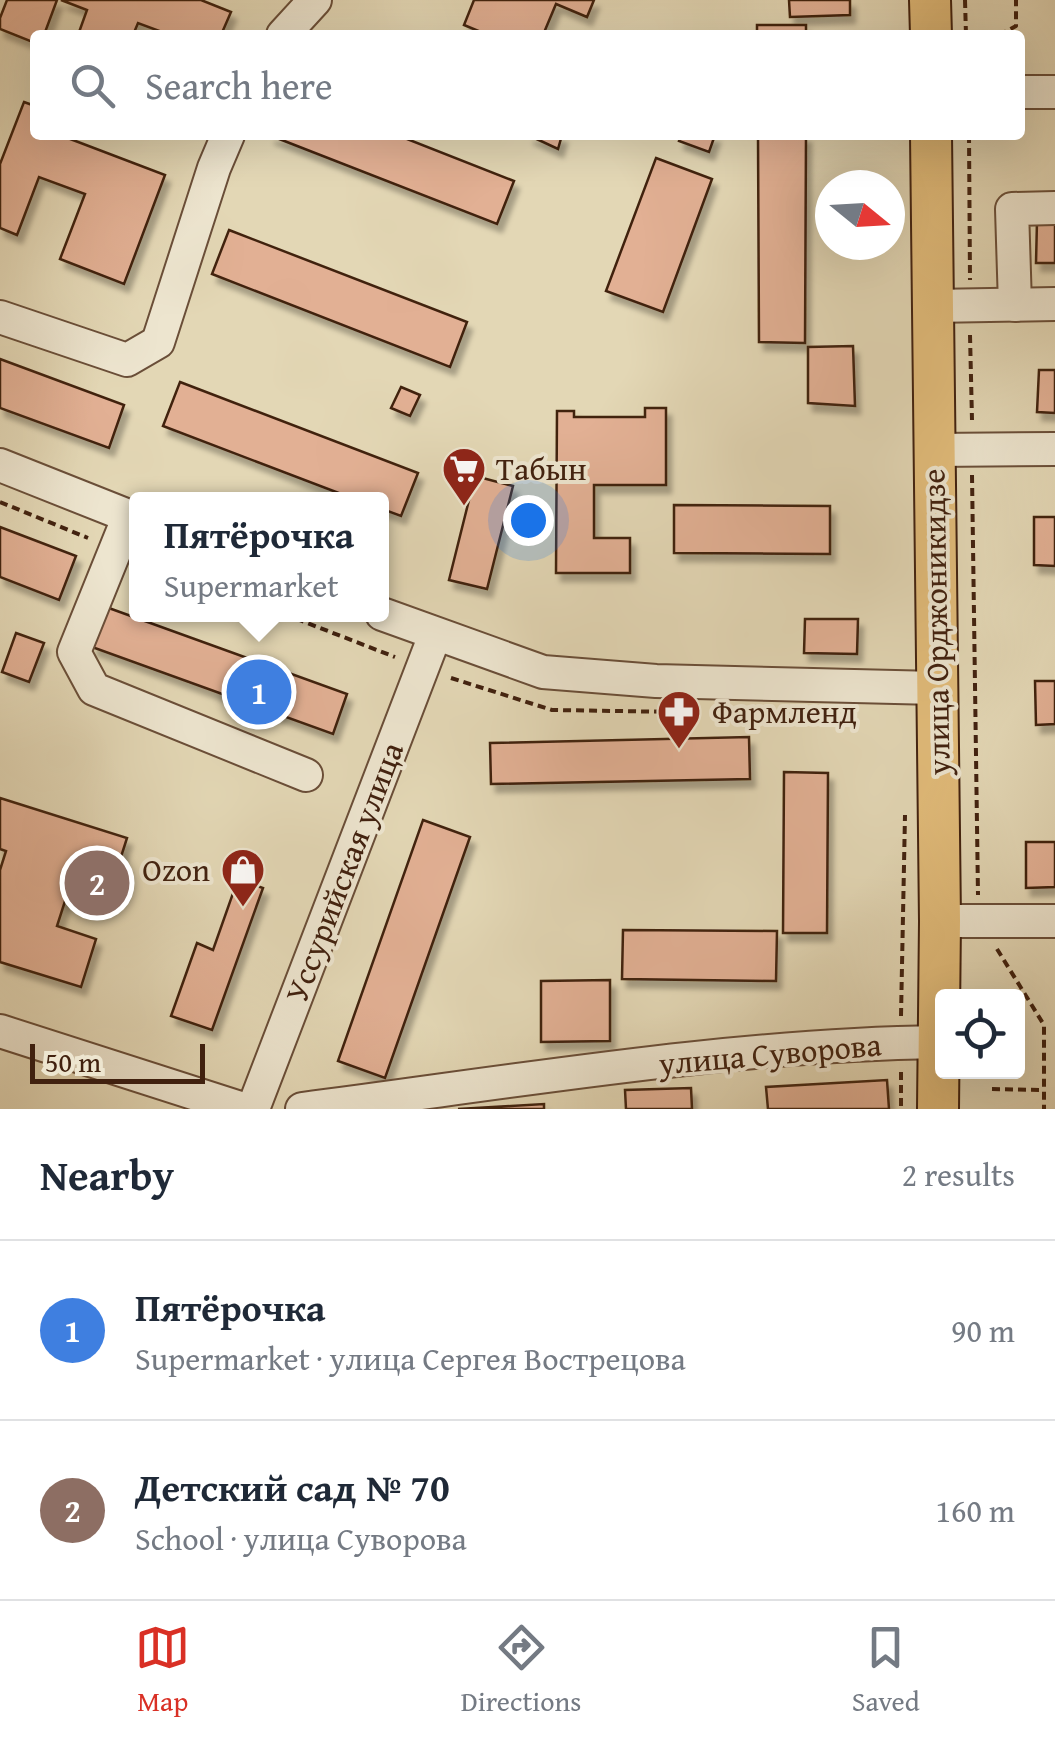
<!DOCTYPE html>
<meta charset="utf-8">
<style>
:root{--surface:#fff;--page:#f6f6f7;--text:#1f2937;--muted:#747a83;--line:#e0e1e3;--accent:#d93025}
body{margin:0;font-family:"Gentium Book Plus",serif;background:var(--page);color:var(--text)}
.controls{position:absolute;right:30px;bottom:30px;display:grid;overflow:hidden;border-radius:10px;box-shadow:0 10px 40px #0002}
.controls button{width:90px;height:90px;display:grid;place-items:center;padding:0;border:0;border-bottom:2px solid var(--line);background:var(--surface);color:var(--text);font:50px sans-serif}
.compass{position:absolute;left:815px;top:170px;width:90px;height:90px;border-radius:50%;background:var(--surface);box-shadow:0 10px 40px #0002;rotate:108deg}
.scale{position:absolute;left:30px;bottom:25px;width:175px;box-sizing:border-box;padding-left:10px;border:5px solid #41210f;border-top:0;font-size:28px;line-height:35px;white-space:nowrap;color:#41210f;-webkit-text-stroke:8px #ede5cf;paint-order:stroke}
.you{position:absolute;left:528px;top:520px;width:35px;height:35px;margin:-25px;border:8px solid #fff;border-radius:50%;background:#1a73e8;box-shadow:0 0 0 15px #1a73e833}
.badge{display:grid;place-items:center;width:65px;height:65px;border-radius:50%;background:var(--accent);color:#fff;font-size:32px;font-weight:700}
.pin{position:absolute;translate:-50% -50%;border:5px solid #fff;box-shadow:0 2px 10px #0006}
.popup{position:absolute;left:129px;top:492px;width:260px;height:130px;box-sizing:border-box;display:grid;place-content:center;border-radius:10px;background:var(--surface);filter:drop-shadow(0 2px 8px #0005);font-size:32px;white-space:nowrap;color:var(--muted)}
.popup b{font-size:38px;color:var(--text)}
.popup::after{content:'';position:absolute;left:50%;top:100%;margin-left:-20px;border:20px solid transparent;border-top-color:var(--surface)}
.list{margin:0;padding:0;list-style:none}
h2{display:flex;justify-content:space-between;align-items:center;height:130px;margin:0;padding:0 40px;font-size:42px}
h2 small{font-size:32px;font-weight:400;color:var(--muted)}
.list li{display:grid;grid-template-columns:65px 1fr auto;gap:30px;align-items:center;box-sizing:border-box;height:180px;padding:0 40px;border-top:2px solid var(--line)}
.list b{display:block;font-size:38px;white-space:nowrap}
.list p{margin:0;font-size:32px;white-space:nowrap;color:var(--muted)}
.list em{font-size:32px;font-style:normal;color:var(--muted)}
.icon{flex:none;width:55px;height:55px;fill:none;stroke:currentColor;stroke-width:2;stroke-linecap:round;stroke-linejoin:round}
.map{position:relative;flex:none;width:1055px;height:1109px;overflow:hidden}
.search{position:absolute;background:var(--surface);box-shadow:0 10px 40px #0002;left:30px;right:30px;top:30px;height:110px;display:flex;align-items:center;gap:25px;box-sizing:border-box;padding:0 35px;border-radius:10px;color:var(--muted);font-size:38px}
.sheet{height:490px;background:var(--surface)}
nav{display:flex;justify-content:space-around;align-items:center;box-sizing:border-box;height:140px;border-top:2px solid var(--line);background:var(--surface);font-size:28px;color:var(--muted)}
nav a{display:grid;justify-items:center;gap:5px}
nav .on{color:var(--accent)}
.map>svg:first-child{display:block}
</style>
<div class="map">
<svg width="1055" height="1109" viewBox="0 0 1055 1109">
<defs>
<filter id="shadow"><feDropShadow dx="5" dy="8" stdDeviation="2.5" flood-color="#0004"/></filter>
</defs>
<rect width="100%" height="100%" fill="#e3d7b5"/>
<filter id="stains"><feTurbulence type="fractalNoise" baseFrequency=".002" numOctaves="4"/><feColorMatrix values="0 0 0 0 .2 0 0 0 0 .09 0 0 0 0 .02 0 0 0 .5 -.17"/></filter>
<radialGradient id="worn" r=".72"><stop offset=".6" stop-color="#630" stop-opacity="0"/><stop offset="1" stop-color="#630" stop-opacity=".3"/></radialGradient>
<g fill="#e2b094" stroke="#41210f" stroke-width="2.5" filter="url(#shadow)">
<path d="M7,0H57L44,35H35V43L0,29V18Z"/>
<path d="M61,0H201L231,12L221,35H170L138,23L133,35H78L87,10Z"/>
<path d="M474,0H594L587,17L556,4L543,35H488L464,25Z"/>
<path d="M789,0H850V15L790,17Z"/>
<rect x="757" y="25" width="49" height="10"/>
<path d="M24,102L35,106V135H66L65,137L165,175L124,284L60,259L85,194L39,177L17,235L0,228V164Z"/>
<path d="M269,135H397L514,181L497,224Z"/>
<path d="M528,135H562L558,149Z"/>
<path d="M681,135H715L709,152L679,141Z"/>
<path d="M758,135H806L805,343L759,342Z"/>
<path d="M656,158L712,179L663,312L606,291Z"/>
<path d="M1037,221H1055V263H1036Z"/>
<path d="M229,230L467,322L450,367L212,274Z"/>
<path d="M853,346L855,406L808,403V347Z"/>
<path d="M0,359L124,405L109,448L0,408Z"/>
<path d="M1039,370H1055V413L1037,412Z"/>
<path d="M180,382L418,473L401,516L382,509V500H357L163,426Z"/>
<path d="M401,387L420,395L410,416L391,408Z"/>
<path d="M645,408H666V485H594V538H630V573H556L557,411H574V417H645Z"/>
<path d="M475,476L513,486L487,589L449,580Z"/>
<path d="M674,505L830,506V554L674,553Z"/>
<path d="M1034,517H1055V566L1034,565Z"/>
<path d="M0,527L76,556L59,600L0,577Z"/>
<path d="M106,607L347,694L333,734L92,647Z"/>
<path d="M805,619H858L857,654L804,653Z"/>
<path d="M16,633L44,643L29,682L2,672Z"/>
<path d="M1035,681H1055V724L1036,725Z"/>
<path d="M749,737L750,779L491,784L490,743Z"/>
<path d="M784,772L828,773L827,933H783Z"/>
<path d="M0,798L127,838L112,885L74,873L57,926L96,939L81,987L0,962V870L6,851L0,849Z"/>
<path d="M423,820L470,837L385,1078L338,1061Z"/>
<path d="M1026,842H1055V887L1026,888Z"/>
<path d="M238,879L263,888L212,1030L171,1016L197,943L213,950Z"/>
<path d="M623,930L777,931L776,981L622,979Z"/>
<path d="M610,980V1041L541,1042V981Z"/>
<path d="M887,1080L889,1109H768L766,1087Z"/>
<path d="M691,1088L692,1109H626L625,1090Z"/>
<path d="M544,1104V1109H458Z"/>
</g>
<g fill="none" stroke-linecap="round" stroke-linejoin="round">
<defs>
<g id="minor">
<path d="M283,35L315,0"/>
<path d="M1020,92H1055"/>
<path d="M1015,305L1012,209L1055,208"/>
<path d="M933,306L1055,304"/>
<path d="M0,317L127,360L158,342L214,168L228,135"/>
<path d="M934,450L1055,449"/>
<path d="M0,465L136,519"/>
<path d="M129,516L74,652L94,689L306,775"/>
<path d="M382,614L543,672L656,681L936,688"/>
<path d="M940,921H1055"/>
<path d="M0,1031L243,1109"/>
<path d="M253,1109L435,635"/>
<path d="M302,1109C512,1082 728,1045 939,1042"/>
</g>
<g id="major">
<path d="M930,0L931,35"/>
<path d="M931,135L940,921L938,1109"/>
</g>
</defs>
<use href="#minor" stroke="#6a4e38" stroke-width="36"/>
<use href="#major" stroke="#41210f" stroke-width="44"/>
<g stroke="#41210f" stroke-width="4" stroke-dasharray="8 5" stroke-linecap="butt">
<path d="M965,0L966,35"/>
<path d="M999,35L1016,26V0"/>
<path d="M969,135L970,280"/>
<path d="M970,335L972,420"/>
<path d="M972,475L978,895"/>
<path d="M0,502L88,538"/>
<path d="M284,614L395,657"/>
<path d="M451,678L552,710L681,712"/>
<path d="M997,949L1044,1025V1109"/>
<path d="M901,1016L905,815"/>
<path d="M901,1072V1109"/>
<path d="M992,1089L1044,1090"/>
</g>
<use href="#minor" stroke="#ede5cf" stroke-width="32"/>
<use href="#major" stroke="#e2bc7a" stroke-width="40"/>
</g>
<defs>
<symbol id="supermarket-pin" viewBox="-11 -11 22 30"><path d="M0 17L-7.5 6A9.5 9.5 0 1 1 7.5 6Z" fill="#8f2418" stroke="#ede5cf"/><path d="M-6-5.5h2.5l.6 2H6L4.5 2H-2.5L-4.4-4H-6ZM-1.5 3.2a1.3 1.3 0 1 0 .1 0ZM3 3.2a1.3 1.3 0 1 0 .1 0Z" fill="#fff"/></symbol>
<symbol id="pharmacy-pin" viewBox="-11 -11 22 30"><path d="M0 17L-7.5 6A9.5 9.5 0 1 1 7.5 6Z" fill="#8f2418" stroke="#ede5cf"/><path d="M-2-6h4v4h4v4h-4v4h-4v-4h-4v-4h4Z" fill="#fff"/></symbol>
<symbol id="shop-pin" viewBox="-11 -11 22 30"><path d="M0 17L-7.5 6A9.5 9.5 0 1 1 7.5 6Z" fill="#8f2418" stroke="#ede5cf"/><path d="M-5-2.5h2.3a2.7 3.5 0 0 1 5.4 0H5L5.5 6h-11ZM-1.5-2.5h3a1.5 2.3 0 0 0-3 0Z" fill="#fff"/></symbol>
</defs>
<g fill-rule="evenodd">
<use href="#supermarket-pin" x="439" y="444" width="50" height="68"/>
<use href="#pharmacy-pin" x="654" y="687" width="50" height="68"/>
<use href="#shop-pin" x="218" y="845" width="50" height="68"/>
</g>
<g text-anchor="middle" stroke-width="8" stroke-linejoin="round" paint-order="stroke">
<g font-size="32" fill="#41210f" stroke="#ede5cf" text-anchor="start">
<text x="496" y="480">Табын</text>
<text x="712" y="723">Фармленд</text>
<text x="210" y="881" text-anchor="end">Ozon</text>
</g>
<g font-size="32" fill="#41210f" stroke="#ede5cf">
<text transform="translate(936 622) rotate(-91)" y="11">улица Орджоникидзе</text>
<text transform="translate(344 872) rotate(-69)" y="11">Уссурийская улица</text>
<text transform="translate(770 1054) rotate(-5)" y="11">улица Суворова</text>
</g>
</g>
<rect width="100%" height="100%" filter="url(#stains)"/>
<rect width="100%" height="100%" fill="url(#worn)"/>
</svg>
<div class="controls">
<button><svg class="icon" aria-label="locate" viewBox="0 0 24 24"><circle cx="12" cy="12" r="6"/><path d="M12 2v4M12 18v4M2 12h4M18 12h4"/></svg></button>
</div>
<svg class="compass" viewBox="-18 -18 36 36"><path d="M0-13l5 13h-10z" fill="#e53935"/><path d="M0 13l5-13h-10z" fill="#747a83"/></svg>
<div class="scale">50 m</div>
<div class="you"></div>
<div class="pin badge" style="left:259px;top:692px;background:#3f7fe0">1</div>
<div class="popup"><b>Пятёрочка</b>Supermarket</div>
<div class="pin badge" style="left:97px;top:883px;background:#8d6e63">2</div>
<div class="search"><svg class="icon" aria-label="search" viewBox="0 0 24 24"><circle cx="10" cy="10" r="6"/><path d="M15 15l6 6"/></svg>Search here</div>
</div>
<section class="sheet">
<h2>Nearby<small>2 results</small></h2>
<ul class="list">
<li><span class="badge" style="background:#3f7fe0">1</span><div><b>Пятёрочка</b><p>Supermarket · улица Сергея Вострецова</p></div><em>90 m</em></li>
<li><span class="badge" style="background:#8d6e63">2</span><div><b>Детский сад № 70</b><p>School · улица Суворова</p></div><em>160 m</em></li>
</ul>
</section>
<nav>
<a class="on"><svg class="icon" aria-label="map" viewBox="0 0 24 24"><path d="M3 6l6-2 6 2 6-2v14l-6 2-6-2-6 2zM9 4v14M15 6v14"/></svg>Map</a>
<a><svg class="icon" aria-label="directions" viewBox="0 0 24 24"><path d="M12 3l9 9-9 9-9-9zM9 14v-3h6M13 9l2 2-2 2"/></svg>Directions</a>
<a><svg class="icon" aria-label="saved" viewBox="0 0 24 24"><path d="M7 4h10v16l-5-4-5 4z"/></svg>Saved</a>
</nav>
